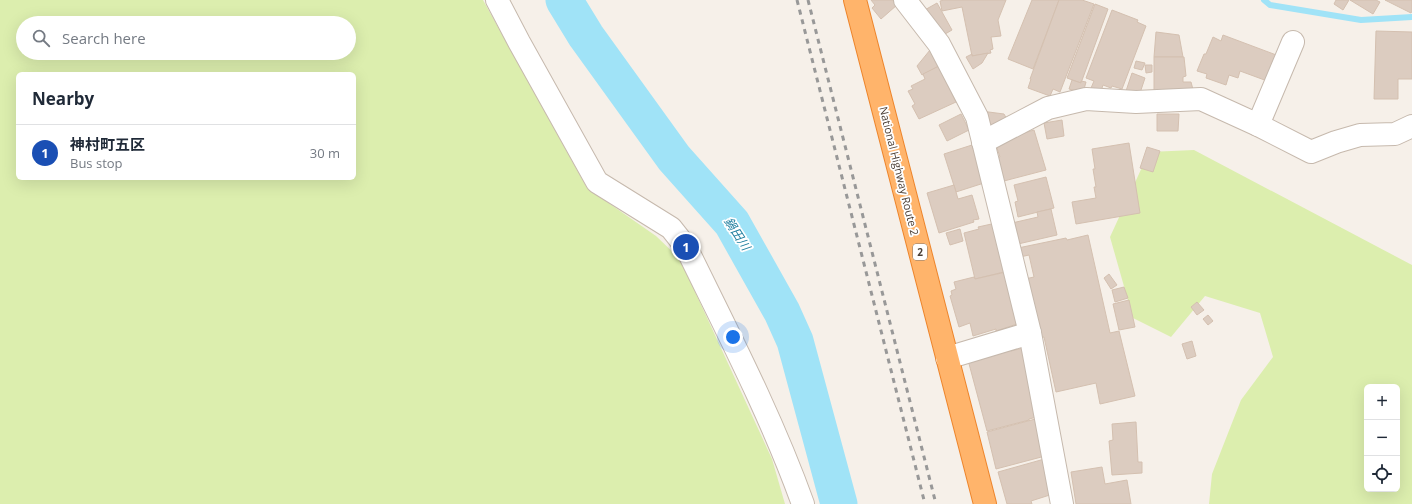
<!DOCTYPE html>
<meta charset="utf-8">
<style>
:root{--surface:#fff;--page:#f2f2f3;--text:#1f2937;--muted:#747a83;--line:#e0e1e3;--accent:#ff171c}
body{margin:0;font-family:"Open Sans","Noto Sans JP",sans-serif;background:var(--page);color:var(--text)}
.controls{position:absolute;right:12px;bottom:12px;display:grid;overflow:hidden;border-radius:6px;box-shadow:0 4px 16px #0002}
.controls button{width:36px;height:36px;display:grid;place-items:center;padding:0;border:0;border-bottom:1px solid var(--line);background:var(--surface);color:var(--text);font:20px sans-serif}
.you{position:absolute;left:733px;top:337px;width:14px;height:14px;margin:-10px;border:3px solid #fff;border-radius:50%;background:#1a73e8;box-shadow:0 0 0 6px #1a73e833}
.badge{display:grid;place-items:center;width:26px;height:26px;border-radius:50%;background:var(--accent);color:#fff;font-size:13px;font-weight:700}
.pin{position:absolute;translate:-50% -50%;border:2px solid #fff;box-shadow:0 1px 4px #0006}
.list{margin:0;padding:0;list-style:none}
h2{display:flex;justify-content:space-between;align-items:center;height:52px;margin:0;padding:0 16px;font-size:17px}
h2 small{font-size:13px;font-weight:400;color:var(--muted)}
.list li{display:grid;grid-template-columns:26px 1fr auto;gap:12px;align-items:center;box-sizing:border-box;height:56px;padding:0 16px;border-top:1px solid var(--line)}
.list b{display:block;font-size:15px;white-space:nowrap}
.list p{margin:0;font-size:13px;white-space:nowrap;color:var(--muted)}
.list em{font-size:13px;font-style:normal;color:var(--muted)}
.icon{flex:none;width:22px;height:22px;fill:none;stroke:currentColor;stroke-width:2;stroke-linecap:round;stroke-linejoin:round}
.map{position:relative;flex:none;width:1412px;height:504px;overflow:hidden}
.search{position:absolute;background:var(--surface);box-shadow:0 4px 16px #0002;left:16px;top:16px;width:340px;height:44px;display:flex;align-items:center;gap:10px;box-sizing:border-box;padding:0 14px;border-radius:22px;color:var(--muted);font-size:15px}
.panel{position:absolute;background:var(--surface);box-shadow:0 4px 16px #0002;left:16px;top:72px;width:340px;height:108px;border-radius:6px}
.map>svg:first-child{display:block}
</style>
<div class="map">
<svg width="1412" height="504" viewBox="0 0 1412 504">
<rect width="100%" height="100%" fill="#f6f0e9"/>
<g fill="#dceeae" fill-rule="evenodd">
<path d="M0,0H483L587,188L656,236L680,259L772,459L785,504H0ZM23,23H349V53H23ZM18,74H354V178H18Z"/>
<path d="M1194,150L1412,265V504H1209L1212,474L1241,400L1273,357L1260,313L1205,296L1171,337L1133,318L1110,237L1149,152ZM1367,387H1397V489H1367Z"/>
</g>
<g fill="none" stroke-linecap="round" stroke-linejoin="round">
<path stroke="#a0e3f7" stroke-width="6" d="M1264,0L1270,5L1361,20L1412,17"/>
<path stroke="#a0e3f7" stroke-width="37" d="M564,0L586,36L674,158L732,223L782,312L795,341L839,504"/>
</g>
<g fill="#dcccc0" stroke="#d4c0b0">
<path d="M871,0H893L897,5L881,19L872,8L875,5Z"/>
<path d="M944,0H1006L998,20L1001,36L991,37L993,49L990,50L991,53L972,56L962,7L942,11L940,1Z"/>
<path d="M1032,0H1059L1033,69L1008,59Z"/>
<path d="M1059,0H1082L1094,4L1060,92L1053,89L1050,96L1028,88L1031,79H1030Z"/>
<path d="M1336,0H1349L1343,10L1334,4Z"/>
<path d="M1350,0H1376L1380,2L1373,14Z"/>
<path d="M1385,0H1412V11L1411,13Z"/>
<path d="M937,3L952,30L940,37L923,11Z"/>
<path d="M1095,4L1108,9L1081,83L1067,78Z"/>
<path d="M1112,10L1138,20L1137,22L1146,26L1122,89L1112,86L1111,88L1103,85L1101,91L1091,88L1094,81L1086,78Z"/>
<path d="M1376,31L1412,32V79H1398V99H1374Z"/>
<path d="M1156,32L1179,35L1183,57H1154Z"/>
<path d="M1223,35L1279,56L1270,82L1240,71L1238,78L1229,75L1226,85L1206,78L1207,74L1197,71L1204,54H1206L1213,37L1221,41Z"/>
<path d="M930,50L939,66L922,75L917,66Z"/>
<path d="M988,53L982,63L973,69L966,57L972,54V56Z"/>
<path d="M1154,57H1184L1186,76L1183,77V82H1191L1195,97H1154Z"/>
<path d="M1136,61L1145,63L1142,70L1134,68Z"/>
<path d="M1145,65H1152V72L1146,73Z"/>
<path d="M939,66L956,102L919,119L912,106L915,104L908,91L913,89L911,86L925,79L923,74Z"/>
<path d="M1132,73L1145,78L1139,96L1126,91Z"/>
<path d="M1072,80L1081,83V81L1086,82L1083,93L1069,89Z"/>
<path d="M981,111L1004,114L1008,121L991,129Z"/>
<path d="M961,114L969,130L947,141L939,125Z"/>
<path d="M1157,114H1179L1178,131H1157Z"/>
<path d="M1062,120L1064,136L1047,139L1044,123Z"/>
<path d="M1034,130L1046,170L1004,181L998,158L1000,157L995,142Z"/>
<path d="M1129,143L1140,213L1076,224L1072,202L1096,198L1094,187H1096L1093,169H1095L1092,149Z"/>
<path d="M972,145L984,183L956,192L944,154Z"/>
<path d="M1147,147L1160,151L1153,172L1140,168Z"/>
<path d="M1046,177L1054,208L1018,217L1015,202L1018,201L1014,185Z"/>
<path d="M954,185L958,199L972,195L979,219L973,220L974,222L939,233L927,193Z"/>
<path d="M1051,209L1057,235L1018,244L1012,223L1038,217L1037,212Z"/>
<path d="M996,223L1008,271L975,279L964,233L979,229L978,227Z"/>
<path d="M960,229L963,241L950,245L946,233Z"/>
<path d="M1088,235L1110,333L1119,331L1135,396L1100,404L1096,383L1056,392L1044,337L1038,338L1025,279L1034,277L1029,255L1020,257L1018,248L1066,238L1067,240Z"/>
<path d="M1006,272L1020,323L996,331V329L973,336L970,323L959,327L950,296L952,295L951,291L956,289L954,282L974,277L975,279Z"/>
<path d="M1109,274L1117,285L1111,289L1104,278Z"/>
<path d="M1124,287L1128,298L1115,302L1112,290Z"/>
<path d="M1129,300L1135,327L1119,330L1113,304Z"/>
<path d="M1197,302L1204,310L1197,315L1191,307Z"/>
<path d="M1208,315L1213,321L1208,325L1203,319Z"/>
<path d="M1192,341L1196,356L1187,359L1182,344Z"/>
<path d="M1023,348L1041,416L1029,419V420L987,431L968,360L1010,349L1011,351Z"/>
<path d="M1039,418L1049,455L996,469L987,432Z"/>
<path d="M1136,422L1138,462H1142V473L1112,475L1109,441L1113,440L1112,424Z"/>
<path d="M1048,458L1056,493L1031,501L1032,504H1007L998,472Z"/>
<path d="M1102,467L1105,484L1127,480L1131,504H1076L1071,472Z"/>
</g>
<g fill="none" stroke-linecap="round" stroke-linejoin="round">
<defs>
<g id="minor">
<path d="M497,0L519,42L597,182L671,228L686,247C727,331 771,415 803,504"/>
<path d="M905,0L939,44L977,117L1030,333L1062,504"/>
<path d="M1258,125L1293,42"/>
<path d="M983,142L1048,108L1086,99L1136,102L1201,99L1258,125L1311,152L1336,142L1360,135L1395,134L1412,126"/>
<path d="M947,358L1030,333"/>
</g>
<path id="highway" d="M855,0L985,504"/>
</defs>
<use href="#minor" stroke="#c6b9ad" stroke-width="24"/>
<use href="#highway" stroke="#ed852c" stroke-width="24"/>
<use href="#minor" stroke="#fff" stroke-width="22"/>
<use href="#highway" stroke="#ffb46b" stroke-width="22"/>
<g stroke="#989898" stroke-width="3" stroke-dasharray="5 5" stroke-linecap="butt">
<path d="M797,0L925,504"/>
<path d="M808,0L936,504"/>
</g>
</g>
<g text-anchor="middle" stroke-width="3.5" stroke-linejoin="round" paint-order="stroke">
<rect fill="#fff" stroke="#817972" stroke-width="1" x="913" y="244" width="14" height="16" rx="3"/>
<g font-size="10" font-weight="bold" fill="#4b3f36">
<text x="920" y="256">2</text>
</g>
<g font-size="11" fill="#4b3f36" stroke="#fff">
<text transform="translate(899 171) rotate(76)" y="4">National Highway Route 2</text>
</g>
<g font-size="12" font-style="italic" fill="#207f9f" stroke="#fff">
<text transform="translate(737 234) rotate(57)" y="4">鍋田川</text>
</g>
</g>
</svg>
<div class="controls">
<button>+</button>
<button>−</button>
<button><svg class="icon" aria-label="locate" viewBox="0 0 24 24"><circle cx="12" cy="12" r="6"/><path d="M12 2v4M12 18v4M2 12h4M18 12h4"/></svg></button>
</div>
<div class="you"></div>
<div class="pin badge" style="left:686px;top:247px;background:#1a4fb4">1</div>
<div class="search"><svg class="icon" aria-label="search" viewBox="0 0 24 24"><circle cx="10" cy="10" r="6"/><path d="M15 15l6 6"/></svg>Search here</div>
<section class="panel">
<h2>Nearby<small></small></h2>
<ul class="list">
<li><span class="badge" style="background:#1a4fb4">1</span><div><b>神村町五区</b><p>Bus stop</p></div><em>30 m</em></li>
</ul>
</section>
</div>
